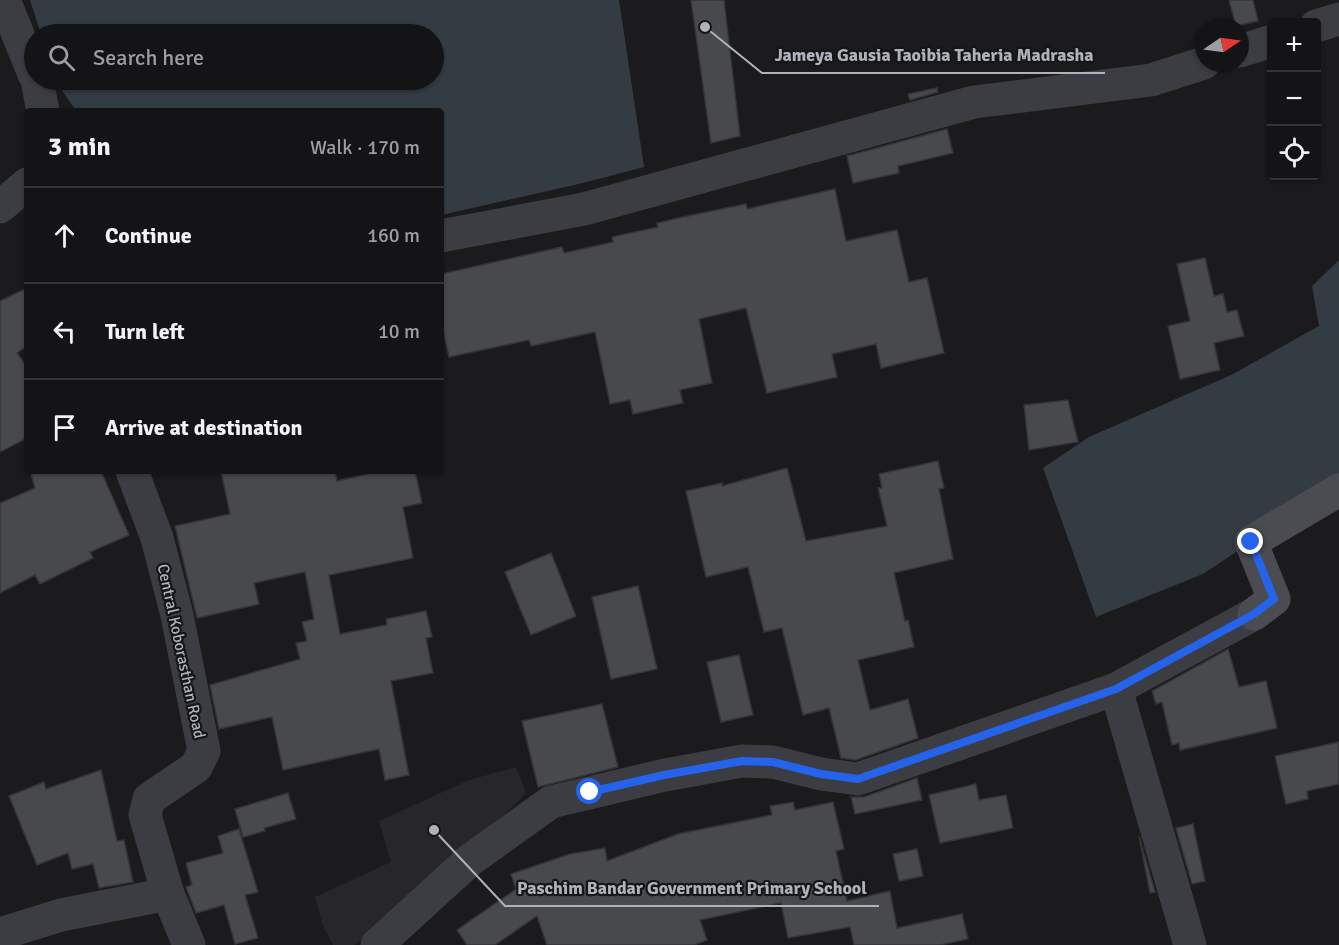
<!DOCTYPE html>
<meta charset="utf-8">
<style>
:root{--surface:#141416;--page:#1d1d1f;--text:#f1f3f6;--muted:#9d9ea1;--line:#333335}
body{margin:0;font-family:Signika,sans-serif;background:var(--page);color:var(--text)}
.controls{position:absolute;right:18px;top:18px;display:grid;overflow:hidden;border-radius:6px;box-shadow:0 2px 4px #0004}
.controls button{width:54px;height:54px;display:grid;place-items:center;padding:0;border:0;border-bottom:2px solid var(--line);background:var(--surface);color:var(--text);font:30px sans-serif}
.compass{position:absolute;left:1195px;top:18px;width:54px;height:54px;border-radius:50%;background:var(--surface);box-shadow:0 2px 4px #0004;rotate:77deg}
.stop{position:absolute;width:18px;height:18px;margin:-14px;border:4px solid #2563eb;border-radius:50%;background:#fff}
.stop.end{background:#2563eb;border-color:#fff;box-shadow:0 2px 6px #0008}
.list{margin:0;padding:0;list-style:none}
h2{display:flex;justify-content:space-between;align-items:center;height:78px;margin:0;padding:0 24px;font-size:26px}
h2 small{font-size:20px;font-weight:400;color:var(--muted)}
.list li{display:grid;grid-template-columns:39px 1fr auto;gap:18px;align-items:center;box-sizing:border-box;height:96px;padding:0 24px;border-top:2px solid var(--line)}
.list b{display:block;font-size:22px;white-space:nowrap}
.list em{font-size:20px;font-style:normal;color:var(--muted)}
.icon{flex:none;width:33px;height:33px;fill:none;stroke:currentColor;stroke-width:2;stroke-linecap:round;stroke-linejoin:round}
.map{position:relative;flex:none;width:1339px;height:945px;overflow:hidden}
.search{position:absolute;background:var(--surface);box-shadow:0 2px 4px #0004;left:24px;top:24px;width:420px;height:66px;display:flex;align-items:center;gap:15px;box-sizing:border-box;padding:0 21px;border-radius:33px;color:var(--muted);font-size:22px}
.panel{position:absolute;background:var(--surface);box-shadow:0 2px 4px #0004;left:24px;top:108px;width:420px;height:366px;border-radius:6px}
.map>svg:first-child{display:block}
</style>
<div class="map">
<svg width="1339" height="945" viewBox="0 0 1339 945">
<rect width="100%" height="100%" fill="#1b1b1d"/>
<path fill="#27272a" d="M516,767L526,793L493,826L370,935L354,945H333L323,926L315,897L391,862L379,821L469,780Z"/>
<g fill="#333c42">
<path d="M30,0H619L644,167L583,183L441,215V111H76L55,80H434V34H41Z"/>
<path d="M1339,260V489L1322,495L1203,574L1096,617L1043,468L1089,437L1231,375L1319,326L1312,286Z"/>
</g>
<g fill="#48494d" stroke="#353539" stroke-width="1.5">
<path d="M691,0H724L740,136L711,143Z"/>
<path d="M1229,0H1253L1258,21L1236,26Z"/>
<path d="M937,88L938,92L910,100L908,94Z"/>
<path d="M947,129L953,153L898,166L899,173L853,183L847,156Z"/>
<path d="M835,189L846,241L897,230L909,282L927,278L944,353L881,368L876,344L832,354L837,377L767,393L746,308L699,319L712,383L680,390L683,403L633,414L630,400L610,404L595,332L531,346L529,340L449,357L441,321V274L562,247L564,253L613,242L612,237L658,227L657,223L683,217L746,204L747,209Z"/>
<path d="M1205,258L1214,296L1223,294L1227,312L1237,310L1244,336L1214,343L1220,370L1180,379L1168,326L1190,321L1177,264Z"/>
<path d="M27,288V346L17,353L27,367V438L0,452V301Z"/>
<path d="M1068,400L1078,442L1029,450L1024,405Z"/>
<path d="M938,461L944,488L939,489L953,559L894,573L905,621L908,620L914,647L858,660L870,710L908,699L918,738L856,760L841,758L829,708L803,715L782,628L764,632L748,567L706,577L686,491L722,483V486L787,468L806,541L887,526L878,488H882L879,474Z"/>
<path d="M30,471H101L129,535L90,552L93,558L40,584L35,575L0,593V503L35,488Z"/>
<path d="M221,471H335L337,481L381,471H415L422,503L403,507L413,558L329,575L340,634L387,625L386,619L426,611L432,637L426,638L433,673L391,681L409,775L385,780L379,749L283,770L272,717L219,729L210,685L300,659L296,643L307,641L302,622L314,619L305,572L254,583L259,604L197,618L175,526L230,514Z"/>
<path d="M551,553L576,616L531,635L505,572Z"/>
<path d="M638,586L657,669L611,679L592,597Z"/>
<path d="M1228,649L1239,687L1266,681L1277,728L1180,750L1179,743L1172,745L1162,702L1156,704L1152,691Z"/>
<path d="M739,655L753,715L721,722L707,662Z"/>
<path d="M602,704L618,767L538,787L522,721Z"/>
<path d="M1339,742V784L1307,791L1308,799L1286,804L1275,756Z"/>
<path d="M101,770L117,841L124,840L133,882L99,888L93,864L72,869L68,853L37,865L9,796L44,782L46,789Z"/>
<path d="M917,778L922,800L855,814L851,797H864Z"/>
<path d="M976,784L979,800L1006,795L1013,828L940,843L929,795Z"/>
<path d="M288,793L296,819L264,828L265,831L243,837L235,809Z"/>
<path d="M793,802L795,810L833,802L844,849L836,851L847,901L890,891L897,928L962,914L968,939L940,945H854L850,927L788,938L781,903L700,920L707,940L694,945H547L537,916L495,945H467L457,930L516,889L511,874L570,854L605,848L607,861L678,834L772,815L770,806Z"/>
<path d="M1193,824L1205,881L1192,884L1176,828Z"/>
<path d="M239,829L258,892L245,895L258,938L235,944L224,905L196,913L186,887L192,885L186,863L223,853L218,836Z"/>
<path d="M1139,836L1155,892L1150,893Z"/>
<path d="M917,849L923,876L899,881L893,854Z"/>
</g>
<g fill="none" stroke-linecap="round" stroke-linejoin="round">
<g stroke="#3c3d42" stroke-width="33">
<path d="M4,0L34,74"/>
<path d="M1316,26L1339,19"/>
<path d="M1240,51L1272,41"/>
<path d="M37,80L43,111"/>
<path d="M0,207L27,184"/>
<path d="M441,236L584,209L974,102L1151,80L1204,63"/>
<path d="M132,471L157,538L177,615L204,751L196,767L149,799L145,815L168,894L189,945"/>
<path d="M1116,689L1190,945"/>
<path d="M0,934L61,915L168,894"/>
<path d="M377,945L470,860L551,802L665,775L742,761L773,762L821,774L858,779L1116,689L1254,614"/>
</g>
<path stroke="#4a4c51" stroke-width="33" d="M1254,614L1274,599L1251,542L1339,490"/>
</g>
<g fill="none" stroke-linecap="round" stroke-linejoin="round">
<path stroke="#2563eb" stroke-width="8" d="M590,792L664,775L742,761L773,762L821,774L858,779L1116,689L1254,614L1274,599L1251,542"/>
</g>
<g text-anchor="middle" stroke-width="4.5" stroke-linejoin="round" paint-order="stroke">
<g font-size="16" fill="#aeb3bb" stroke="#161618">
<text transform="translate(182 651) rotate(78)" y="6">Central Koborasthan Road</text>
</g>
</g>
<path fill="none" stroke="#aeb3bb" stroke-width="2" d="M705 27L762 73H1105M434 830L505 906H879"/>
<g fill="#aeb3bb" stroke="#161618" stroke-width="2">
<circle cx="705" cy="27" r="6"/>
<circle cx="434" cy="830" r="6"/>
</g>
<g font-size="18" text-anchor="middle" font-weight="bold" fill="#aeb3bb" stroke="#161618" stroke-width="4.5" stroke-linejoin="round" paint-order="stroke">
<text x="934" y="61">Jameya Gausia Taoibia Taheria Madrasha</text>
<text x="692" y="894">Paschim Bandar Government Primary School</text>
</g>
</svg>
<div class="controls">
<button>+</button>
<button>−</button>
<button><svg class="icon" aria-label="locate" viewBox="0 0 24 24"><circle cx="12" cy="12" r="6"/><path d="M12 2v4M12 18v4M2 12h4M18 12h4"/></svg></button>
</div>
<svg class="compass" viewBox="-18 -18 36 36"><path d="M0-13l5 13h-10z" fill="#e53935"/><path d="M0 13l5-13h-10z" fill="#9d9ea1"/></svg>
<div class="stop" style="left:590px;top:792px"></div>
<div class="stop end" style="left:1251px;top:542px"></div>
<div class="search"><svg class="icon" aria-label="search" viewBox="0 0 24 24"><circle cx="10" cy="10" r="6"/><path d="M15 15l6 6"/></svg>Search here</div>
<section class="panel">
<h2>3 min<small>Walk · 170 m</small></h2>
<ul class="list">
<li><svg class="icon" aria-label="ahead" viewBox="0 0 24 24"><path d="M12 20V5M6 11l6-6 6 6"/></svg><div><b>Continue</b></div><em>160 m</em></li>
<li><svg class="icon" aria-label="left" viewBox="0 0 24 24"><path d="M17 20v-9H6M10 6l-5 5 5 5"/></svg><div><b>Turn left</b></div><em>10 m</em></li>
<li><svg class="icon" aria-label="arrive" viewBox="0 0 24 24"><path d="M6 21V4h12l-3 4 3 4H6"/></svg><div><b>Arrive at destination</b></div></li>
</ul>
</section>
</div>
